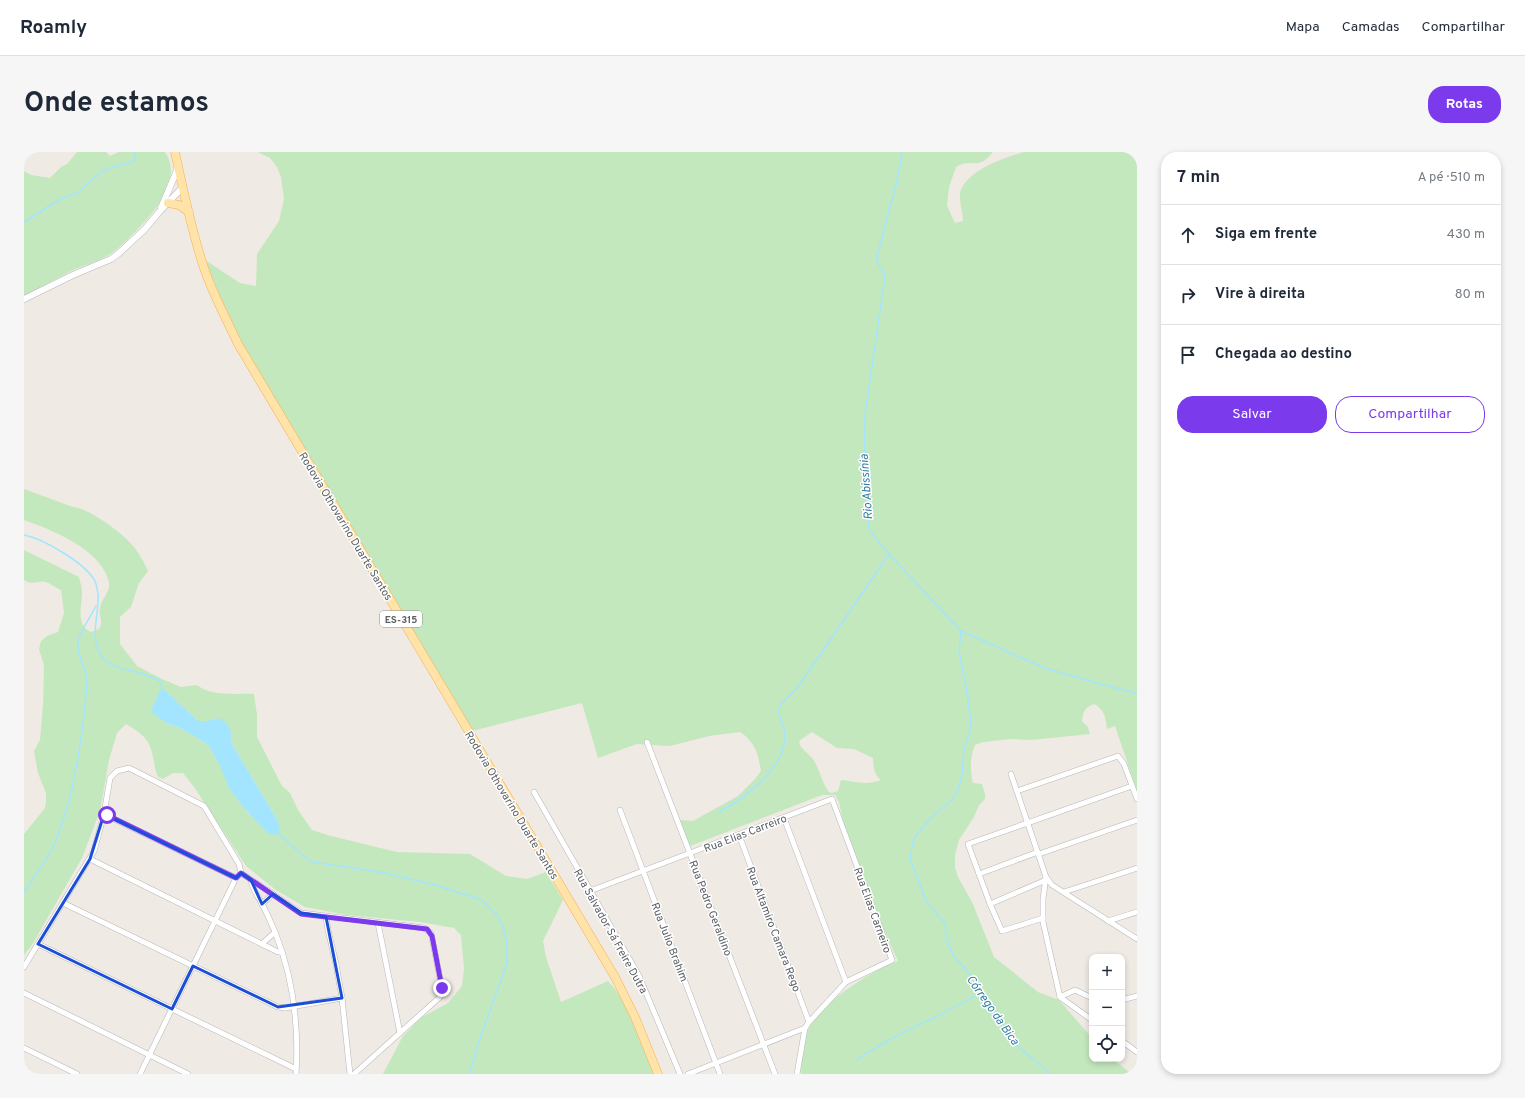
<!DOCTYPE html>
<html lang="pt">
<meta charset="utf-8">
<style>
:root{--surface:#fff;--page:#f6f6f7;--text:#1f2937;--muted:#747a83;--line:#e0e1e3;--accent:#7c3aed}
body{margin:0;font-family:Overpass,sans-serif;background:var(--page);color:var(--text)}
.controls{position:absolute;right:12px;bottom:12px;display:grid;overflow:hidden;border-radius:8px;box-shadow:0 2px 6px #0003}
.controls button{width:36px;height:36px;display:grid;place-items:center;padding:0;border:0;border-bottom:1px solid var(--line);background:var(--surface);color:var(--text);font:20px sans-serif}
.stop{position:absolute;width:12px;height:12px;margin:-9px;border:3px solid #7c3aed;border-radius:50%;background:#fff}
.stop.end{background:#7c3aed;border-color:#fff;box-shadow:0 1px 4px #0008}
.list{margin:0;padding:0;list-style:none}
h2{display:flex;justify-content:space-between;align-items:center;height:52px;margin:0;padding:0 16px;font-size:17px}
h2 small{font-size:13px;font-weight:400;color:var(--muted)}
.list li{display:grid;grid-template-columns:26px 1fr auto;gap:12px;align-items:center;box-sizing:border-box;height:60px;padding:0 16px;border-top:1px solid var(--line)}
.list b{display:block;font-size:15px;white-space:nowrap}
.list em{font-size:13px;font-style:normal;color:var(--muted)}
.actions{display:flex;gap:8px;padding:12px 16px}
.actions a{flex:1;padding:9px 0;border:1px solid var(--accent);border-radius:16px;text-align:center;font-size:14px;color:var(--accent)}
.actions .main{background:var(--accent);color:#fff}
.icon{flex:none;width:22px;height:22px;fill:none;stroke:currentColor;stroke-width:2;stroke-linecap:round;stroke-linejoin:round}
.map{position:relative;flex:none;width:1113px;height:922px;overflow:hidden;border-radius:16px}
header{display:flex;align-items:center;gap:24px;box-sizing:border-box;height:56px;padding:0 20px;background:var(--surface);border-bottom:1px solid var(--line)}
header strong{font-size:19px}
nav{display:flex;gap:22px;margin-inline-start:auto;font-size:14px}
.intro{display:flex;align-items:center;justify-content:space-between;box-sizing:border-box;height:96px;padding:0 24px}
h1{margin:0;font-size:28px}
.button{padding:10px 18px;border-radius:16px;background:var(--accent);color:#fff;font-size:14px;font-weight:700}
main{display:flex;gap:24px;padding:0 24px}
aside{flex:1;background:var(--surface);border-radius:16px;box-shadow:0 2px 6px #0003}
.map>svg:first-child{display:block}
</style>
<header>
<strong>Roamly</strong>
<nav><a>Mapa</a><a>Camadas</a><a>Compartilhar</a></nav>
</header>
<div class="intro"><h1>Onde estamos</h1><a class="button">Rotas</a></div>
<main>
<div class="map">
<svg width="1113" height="922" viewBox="0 0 1113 922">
<rect width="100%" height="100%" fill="#efeae3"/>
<g fill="#c4e8bd" fill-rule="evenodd">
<path d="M53,0H82L86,4L95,0H141C161,29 126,65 107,84C100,91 92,99 83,104C73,110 60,113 49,118C33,126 16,135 0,144V19L7,23L26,26L37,15L43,12Z"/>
<path d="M234,0H969C953,20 948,5 932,15L925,35L923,54L931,71L939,69C939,62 935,48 936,41C941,19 981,5 1000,0H1113V639L1091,574L1083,577C1082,566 1080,557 1070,552C1061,555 1059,560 1058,569L1064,575L1066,582L1007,588L987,587L959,590L951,593C946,605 946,618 949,631L958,632L961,642V647L955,653L950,665L935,688L931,703V716L934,725L949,752L970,805L1014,840L1035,848L1068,886V907C1090,907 1090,907 1107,922H777C778,911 778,892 782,882C795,851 844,821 874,809L845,746L820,673L815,650L811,643H798L666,694L656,668L669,669L714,644L731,627L737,619C734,601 731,590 716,580L685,584L646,594L613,592L574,606L558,551L448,579L210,179L181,108L216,131L232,134L233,102L255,69L260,47L257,25L253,15L246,6ZM788,580L813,596L830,597L849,606C849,614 850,623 857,628C842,634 831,629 817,628L814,639L808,641L805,640C797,630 796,616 788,606C783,600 776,597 775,589Z"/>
<path d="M0,337L49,355C65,356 100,382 110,395C116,403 120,410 124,419L115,431L107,455L96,465V492L113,514L138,527L157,535L173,533C189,545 211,541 230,542L233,563V585L258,634L266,641L274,658L288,678L307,684L373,700L446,702L482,724L503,727L522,720L539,748L519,789L522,805L537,850L584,829C607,854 618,891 630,922H359L379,884L398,865L424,851L438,834L440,817L437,783L430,776L396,770L323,763L281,755L252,738L222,714L170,635L159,621H149L139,627L134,625C130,616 130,606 127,597C124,585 112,578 102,572L93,581L85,608L76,659L58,706L8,793L0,803V682L21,656L22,650V641L14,621L10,599L16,588L19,552L20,513L15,497L17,489L23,484L34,480L40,461L37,438C32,436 27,432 22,430C14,428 8,434 0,428V398L55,425C56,430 58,435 58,440C58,454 51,473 67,480L75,477C80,468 74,464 76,456C77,447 87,439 85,430C77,397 28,378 0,368ZM142,539L174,569H183L194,566L207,581L208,592L254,669L226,663L221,657L185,594L177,588L154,575L144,572L128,560Z"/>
</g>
<path fill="#a3e5ff" d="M138,537L142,539L174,569H183L194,566L203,571L207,581L208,592L254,669L256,677L253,683L244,681L221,657L206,638L196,614L185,594L177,588L154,575L144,572L127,560L134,542Z"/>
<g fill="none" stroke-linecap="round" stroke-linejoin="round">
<g stroke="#a3e5ff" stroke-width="1.5">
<path d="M878,0L872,33L852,108L861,124L841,262L840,332L845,376L849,383L865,402L937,479L1018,515L1076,532L1113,541"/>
<path d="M0,70L36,47L53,41L77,20L85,16L109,10L111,6V0"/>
<path d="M0,383C20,387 61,411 71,429C73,433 73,438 74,441C76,463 63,489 80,507C89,517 107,518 119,522C125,524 131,527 136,529L139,539"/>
<path d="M937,479L935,500L942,535L947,571L945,583L940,597L938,623L934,638L929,647L909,664L892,683L889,689L886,707L903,751L921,771L922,784L928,802L943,819L952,830L992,893L1027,922"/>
<path d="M695,660C720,646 759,619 761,586C762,575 752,565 756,553L774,535L865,402"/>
<path d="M253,680L277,702L288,710L357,720L411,733L458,748L473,763L479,775L483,792V811L452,898L446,922"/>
<path d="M0,740C9,726 25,705 31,691C51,641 58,586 63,533C64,518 52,503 54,490C55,482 68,462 72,454"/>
<path d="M833,908C841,901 852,896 862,890C893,872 927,860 957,840"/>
</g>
<defs>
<g id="minor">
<path d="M623,590L751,922"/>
<path d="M987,622L1022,725L1028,733L1113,787"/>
<path d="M993,639L1094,604L1100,612L1113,647"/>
<path d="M510,640L615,824L656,922"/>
<path d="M596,658L696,922"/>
<path d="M80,662L212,726"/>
<path d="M760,666L822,830"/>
<path d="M715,683L785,870"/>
<path d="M1015,702L1113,668"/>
<path d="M66,707L254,800H258"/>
<path d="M955,722L1014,700"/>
<path d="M1022,725L1019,747V770L1036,845L1068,868"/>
<path d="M227,728C228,737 234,744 238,752C243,761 247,771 251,780C269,825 275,874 272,922"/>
<path d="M566,739L808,647L868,808L822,830L785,870L781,876L773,922"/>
<path d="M1040,740L1113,716"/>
<path d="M39,751L254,855L261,856L318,846"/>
<path d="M238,752L249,742"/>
<path d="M966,752L1022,728"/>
<path d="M302,765L304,778L312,812L318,846L326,922"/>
<path d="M1019,766L978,779L966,752L944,692L1108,634"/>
<path d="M1084,769L1113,760"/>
<path d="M354,771L376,881"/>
<path d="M14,792L272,917"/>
<path d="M238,792L251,780"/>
<path d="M0,815L70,699L80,662L86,626L93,619L105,616L180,654L215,712L217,721L277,761L400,776L407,781L418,836L416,845L330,922"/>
<path d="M0,841L164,922"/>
<path d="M1036,845L1051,838L1068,846"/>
<path d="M1098,848L1113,844"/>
<path d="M1098,889L1113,900"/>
<path d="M0,896L53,922"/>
<path d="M116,922L212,726L217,721"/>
<path d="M664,922L781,876"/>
</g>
<g id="tertiary">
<path d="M137,56L154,16"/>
<path d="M0,147L49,123L87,107L94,102L120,78L136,59L158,36"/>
</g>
<g id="primary">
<path d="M151,0C159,38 167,76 179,113C188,141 202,166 214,192L591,825L611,865L634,922"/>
<path d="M144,51L155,53L165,60"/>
</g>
</defs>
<use href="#minor" stroke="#b4b7bb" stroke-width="6"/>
<use href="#tertiary" stroke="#b4b7bb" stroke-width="7"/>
<use href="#primary" stroke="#fbb050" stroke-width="9"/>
<use href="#minor" stroke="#fff" stroke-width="5"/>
<use href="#tertiary" stroke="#fff" stroke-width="6"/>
<use href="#primary" stroke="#ffe3a8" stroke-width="8"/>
</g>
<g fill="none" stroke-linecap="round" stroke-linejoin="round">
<path stroke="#7c3aed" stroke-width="5" d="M83,663L212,726L217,721L277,762L403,777L408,784L418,836"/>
</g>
<path fill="none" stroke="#1d4ed8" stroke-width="3" stroke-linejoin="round" d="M80,662L212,726L217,721L227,728L238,752L249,742L277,761L302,765L318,846L254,855L169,814L148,857L14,792L66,707Z"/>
<g text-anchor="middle" stroke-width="3" stroke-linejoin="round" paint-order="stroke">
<rect fill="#fff" stroke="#8c9093" stroke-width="1" x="356" y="459" width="42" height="16" rx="3"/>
<g font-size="10" font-weight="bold" fill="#5b6165">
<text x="377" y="471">ES-315</text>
</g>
<g font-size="11" fill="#5b6165" stroke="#fff">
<text transform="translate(322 374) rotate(59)" y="4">Rodovia Othovarino Duarte Santos</text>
<text transform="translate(488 653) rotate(59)" y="4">Rodovia Othovarino Duarte Santos</text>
<text transform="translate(721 681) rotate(-21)" y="4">Rua Elias Carreiro</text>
<text transform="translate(687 756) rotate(69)" y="4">Rua Pedro Geraldino</text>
<text transform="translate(849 758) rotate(70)" y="4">Rua Elias Carneiro</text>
<text transform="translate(750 777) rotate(69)" y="4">Rua Altamiro Camara Rego</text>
<text transform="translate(587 779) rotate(61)" y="4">Rua Salvador Sá Freire Dutra</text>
<text transform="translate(646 790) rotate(69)" y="4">Rua Julio Brahim</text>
</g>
<g font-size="12" font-style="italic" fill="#347da6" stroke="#fff">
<text transform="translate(842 335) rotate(-94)" y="4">Rio Abissínia</text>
<text transform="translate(969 858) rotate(55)" y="4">Córrego da Bica</text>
</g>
</g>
</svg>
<div class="controls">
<button>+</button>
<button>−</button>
<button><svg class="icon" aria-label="locate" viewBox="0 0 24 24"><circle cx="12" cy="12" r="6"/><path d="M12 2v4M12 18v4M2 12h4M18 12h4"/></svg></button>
</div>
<div class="stop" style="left:83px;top:663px"></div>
<div class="stop end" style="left:418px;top:836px"></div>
</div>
<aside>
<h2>7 min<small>A pé · 510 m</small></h2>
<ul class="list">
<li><svg class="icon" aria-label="ahead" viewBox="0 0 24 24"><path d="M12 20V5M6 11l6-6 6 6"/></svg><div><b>Siga em frente</b></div><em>430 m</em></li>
<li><svg class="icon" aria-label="right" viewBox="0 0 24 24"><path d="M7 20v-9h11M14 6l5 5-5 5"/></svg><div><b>Vire à direita</b></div><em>80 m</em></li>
<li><svg class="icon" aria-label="arrive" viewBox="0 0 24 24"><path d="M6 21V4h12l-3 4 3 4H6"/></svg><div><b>Chegada ao destino</b></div></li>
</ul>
<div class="actions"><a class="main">Salvar</a><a>Compartilhar</a></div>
</aside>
</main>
